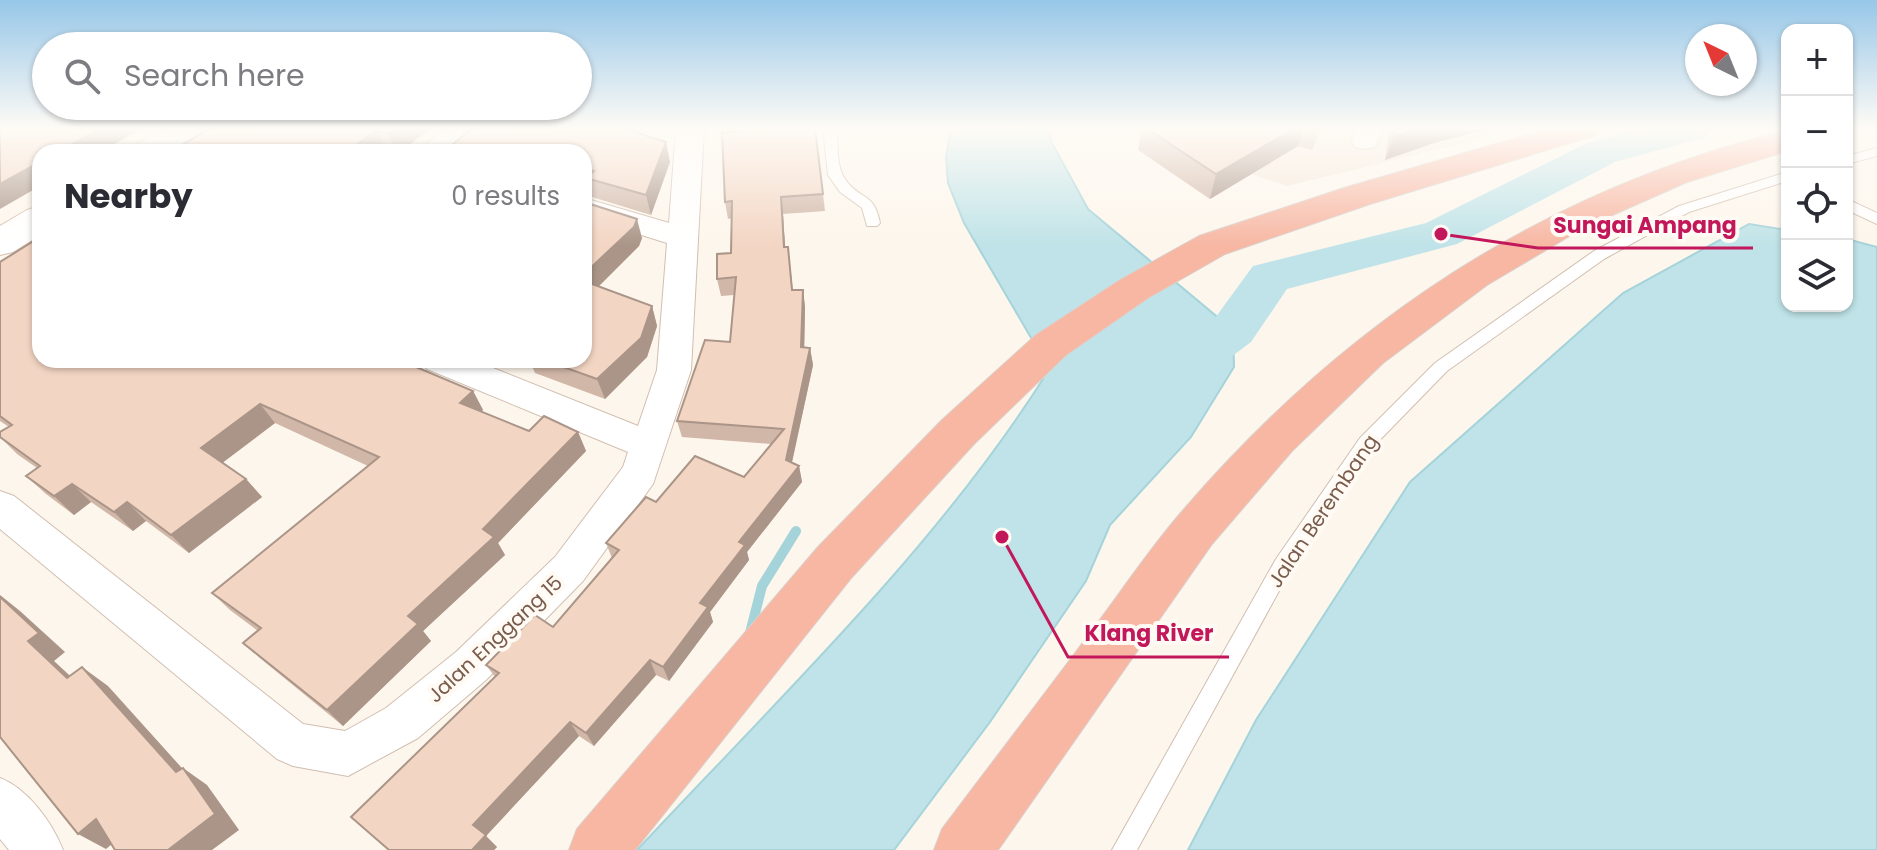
<!DOCTYPE html>
<meta charset="utf-8">
<style>
:root{--surface:#fff;--page:#f7f7f7;--text:#2b2b33;--muted:#7c7c81;--line:#e1e1e2}
body{margin:0;font-family:Poppins,sans-serif;background:var(--page);color:var(--text)}
.controls{position:absolute;right:24px;top:24px;display:grid;overflow:hidden;border-radius:16px;box-shadow:0 2px 6px #0004}
.controls button{width:72px;height:72px;display:grid;place-items:center;padding:0;border:0;border-bottom:2px solid var(--line);background:var(--surface);color:var(--text);font:40px sans-serif}
.compass{position:absolute;left:1685px;top:24px;width:72px;height:72px;border-radius:50%;background:var(--surface);box-shadow:0 2px 6px #0004;rotate:317deg}
.list{margin:0;padding:0;list-style:none}
h2{display:flex;justify-content:space-between;align-items:center;height:104px;margin:0;padding:0 32px;font-size:34px}
h2 small{font-size:26px;font-weight:400;color:var(--muted)}
.icon{flex:none;width:44px;height:44px;fill:none;stroke:currentColor;stroke-width:2;stroke-linecap:round;stroke-linejoin:round}
.map{position:relative;flex:none;width:1877px;height:850px;overflow:hidden}
.search{position:absolute;background:var(--surface);box-shadow:0 2px 6px #0004;left:32px;top:32px;width:560px;height:88px;display:flex;align-items:center;gap:20px;box-sizing:border-box;padding:0 28px;border-radius:44px;color:var(--muted);font-size:30px}
.panel{position:absolute;background:var(--surface);box-shadow:0 2px 6px #0004;left:32px;top:144px;width:560px;height:224px;border-radius:24px}
.map>svg:first-child{display:block}
</style>
<div class="map">
<svg width="1877" height="850" viewBox="0 0 1877 850">
<rect width="100%" height="100%" fill="#fdf6ec"/>
<path fill="#f5e8da" d="M1115,128H1526L1287,186Z"/>
<g fill="#bfe3e8" stroke="#a5d3da" stroke-width="2">
<path d="M951,128H1048L1052,143L1088,209L1233,330L1234,367L1191,437L1110,525L1086,581L990,722L894,850H637C775,702 935,549 1043,379L1037,348L964,223L948,183L946,157Z"/>
<path d="M1749,224L1787,230V306H1847V239L1877,247V850H1188L1256,720L1410,482L1623,293Z"/>
</g>
<g fill="none" stroke-linecap="round" stroke-linejoin="round">
<path stroke="#a5d3da" stroke-width="10" d="M749,637L762,586L796,531"/>
<path fill="#bfe3e8" fill-rule="evenodd" d="M1646,128H1712L1706,137L1615,162L1457,244L1287,289L1251,342L1191,387L1173,393L1155,387L1147,374L1155,361L1215,318L1253,266L1426,223L1585,144Z"/>
<defs>
<g id="lane">
<path d="M823,128H837C838,143 836,166 845,179C860,201 874,191 880,223L877,226H867L862,208L840,192L828,175Z"/>
<path d="M1877,148V156L1847,164V156Z"/>
<path d="M1787,172V181L1689,212L1604,259L1447,371L1372,448L1290,571L1137,850H1112L1276,559L1360,438L1435,363L1594,251L1679,206Z"/>
<path d="M1847,199L1877,213V224L1847,210Z"/>
</g>
<g id="street">
<path d="M446,128H477L449,152H417Z"/>
<path d="M676,128H704L691,370L653,484L583,581L486,680L418,738L348,776L293,766L277,759L0,529V491L14,496L303,724L345,731L386,708L456,652L555,557L623,467L628,452L427,369L422,360H473L638,426L657,370L667,243L584,217V198L669,223Z"/>
<path d="M1357,128H1384L1375,147L1365,149L1355,147L1351,141Z"/>
<path d="M0,778C28,789 52,822 63,850H9L0,839Z"/>
</g>
<g id="secondary">
<path d="M164,128H204C185,155 159,152 131,152L136,145Z"/>
<path d="M40,206V235L13,252L0,255V226L27,210Z"/>
</g>
<g id="highway">
<path d="M1550,128H1601L1596,135L1370,204L1225,254L1148,298L1066,355L974,444L852,577L635,850H569L577,829L818,547L942,420L1036,335L1120,280L1199,236L1344,188Z"/>
<path d="M1787,130V151L1687,182L1583,228L1487,285L1383,363L1292,451L1212,544L998,850H934L942,829C994,760 1047,691 1099,621C1125,586 1150,549 1179,515C1343,323 1541,191 1787,130Z"/>
</g>
</defs>
<use href="#lane" stroke="#d1beb0" stroke-width="2"/>
<use href="#street" stroke="#d1beb0" stroke-width="2"/>
<use href="#secondary" stroke="#d6c0b0" stroke-width="2"/>
<use href="#highway" stroke="#dad1cd" stroke-width="2"/>
<use href="#lane" fill="#fff" fill-rule="evenodd"/>
<use href="#street" fill="#fff" fill-rule="evenodd"/>
<use href="#secondary" fill="#fff" fill-rule="evenodd"/>
<use href="#highway" fill="#f7b7a3" fill-rule="evenodd"/>
</g>
<g fill="#d1b7a8">
<path d="M210,128H432L399,152Z"/>
<path d="M815,128L825,211L783,214L785,247H788L793,290H803L805,307L804,347L810,348L813,365L792,462L799,466L802,482L747,552L749,560L710,612L713,622L669,681L656,675L594,746L579,736L486,836L497,847L494,850H389L495,677L486,665L553,627L612,558L606,543L656,502L744,477L771,444L682,437L677,421L730,342L734,295L721,296L717,279L731,253L732,218L728,219L725,202Z"/>
<path d="M1142,128H1321L1312,150L1298,146L1210,199L1138,150Z"/>
<path d="M1390,128H1492L1437,142L1385,160Z"/>
<path d="M638,133L670,162L651,215L592,197L589,188L584,186V152Z"/>
<path d="M584,202L642,238L639,246L599,286L652,306L657,326L647,357L605,399L535,373L532,366L516,360H584Z"/>
<path d="M0,262L40,360L423,370L473,391L483,410L481,412L529,431L578,432L586,451L498,543L505,555L423,631L431,641L343,726L261,659L243,643L258,631L230,610L212,593L368,466L275,423L223,462L246,479L262,497L189,553L146,521L133,531L91,502L74,515L46,494L26,476L37,468L17,454L0,437L9,427L0,421Z"/>
</g>
<g fill="#aa9588">
<path d="M102,128H143L100,152H58Z"/>
<path d="M397,128H432L399,152H397L388,134Z"/>
<path d="M619,128H643L624,146Z"/>
<path d="M1295,128H1304L1298,146L1210,199L1216,174Z"/>
<path d="M1419,128H1492L1437,142L1385,160L1394,136Z"/>
<path d="M377,130L386,150L383,152H346Z"/>
<path d="M666,142L670,162L651,215L646,195Z"/>
<path d="M40,162V186L0,209V184Z"/>
<path d="M781,197L783,214L786,265L784,247Z"/>
<path d="M637,219L642,238L639,246L586,299L584,293V274Z"/>
<path d="M803,290L805,307L804,364L801,347Z"/>
<path d="M652,306L657,326L647,357L605,399L597,379Z"/>
<path d="M810,348L813,365L789,476L786,460Z"/>
<path d="M473,391L483,410L470,422L460,403Z"/>
<path d="M260,404L275,423L217,467L201,448Z"/>
<path d="M578,432L586,451L498,543L505,555L423,631L431,641L343,726L327,710L483,529Z"/>
<path d="M799,466L802,482L747,552L749,560L710,612L713,622L669,681L663,667L700,603L739,542Z"/>
<path d="M246,479L262,497L189,553L171,535Z"/>
<path d="M72,484L91,502L74,515L54,496Z"/>
<path d="M127,502L146,521L133,531L114,512Z"/>
<path d="M0,595L20,611L65,652L54,661L93,697L67,678L28,641L0,597Z"/>
<path d="M650,660L656,675L594,746L586,733Z"/>
<path d="M82,667L108,686L190,777L183,768L207,785L239,830L212,850H168L176,772Z"/>
<path d="M570,722L579,736L486,836L497,847L494,850H472L473,825Z"/>
<path d="M96,819L123,835L106,849L78,834Z"/>
</g>
<g fill="#f3d5c3" stroke="#aa9588" stroke-width="2">
<path d="M0,128H102L58,152H40V162L0,184Z"/>
<path d="M210,128H397L388,134L377,130L346,152H171Z"/>
<path d="M473,128H622L666,142L646,195L586,178L594,171L584,168V152H443Z"/>
<path d="M742,128H815L823,194L781,197L784,247H788L792,290H803L801,347L810,348L786,460L799,466L739,542L745,545L700,603L708,607L663,667L650,660L586,733L570,722L473,825L486,835L472,850H389L351,817L499,673L486,665L535,615L553,627L619,550L606,543L646,497L656,502L695,456L744,477L784,429L677,421L705,340L730,342L736,277L717,279V254L731,253L732,201L725,202L722,133L742,131Z"/>
<path d="M1146,128H1295L1216,174Z"/>
<path d="M1395,128H1419L1394,136Z"/>
<path d="M584,202L637,219L634,227L584,274Z"/>
<path d="M40,237V360H410L420,364L416,367L473,391L460,403L529,431L544,416L578,432L483,529L494,537L408,616L418,624L327,710L243,643L261,628L212,593L379,457L260,404L201,448L246,479L171,535L127,502L114,512L72,484L54,496L26,476L40,466L0,437V432L12,425L0,416V262Z"/>
<path d="M584,281L652,306L641,338L597,379L544,360H584Z"/>
<path d="M0,597L39,633L28,641L67,678L82,667L176,772L183,768L215,814L168,850H115L96,819L78,834L0,737Z"/>
</g>
<linearGradient id="sky" x2="0" y2="1"><stop stop-color="#97c7e8"/><stop offset="0.52" stop-color="#fefbf6"/><stop offset="1" stop-color="#fefbf6" stop-opacity="0"/></linearGradient>
<rect width="1877" height="246" fill="url(#sky)"/>
<g text-anchor="middle" stroke-width="8" stroke-linejoin="round" paint-order="stroke">
<g font-size="20" fill="#7a5c4d" stroke="#fffaf3">
<text transform="translate(1323 511) rotate(-56)" y="7">Jalan Berembang</text>
<text transform="translate(495 639) rotate(-43)" y="7">Jalan Enggang 15</text>
</g>
</g>
<path fill="none" stroke="#c2185b" stroke-width="3" d="M1441 234L1538 248H1753M1002 537L1068 657H1229"/>
<g fill="#c2185b" stroke="#fffaf3" stroke-width="3">
<circle cx="1441" cy="234" r="8"/>
<circle cx="1002" cy="537" r="8"/>
</g>
<g font-size="22" text-anchor="middle" font-weight="bold" fill="#c2185b" stroke="#fffaf3" stroke-width="8" stroke-linejoin="round" paint-order="stroke">
<text x="1645" y="233">Sungai Ampang</text>
<text x="1149" y="641">Klang River</text>
</g>
</svg>
<div class="controls">
<button>+</button>
<button>−</button>
<button><svg class="icon" aria-label="locate" viewBox="0 0 24 24"><circle cx="12" cy="12" r="6"/><path d="M12 2v4M12 18v4M2 12h4M18 12h4"/></svg></button>
<button><svg class="icon" aria-label="layers" viewBox="0 0 24 24"><path d="M12 4l9 5-9 5-9-5zM3 14l9 5 9-5"/></svg></button>
</div>
<svg class="compass" viewBox="-18 -18 36 36"><path d="M0-13l5 13h-10z" fill="#e53935"/><path d="M0 13l5-13h-10z" fill="#7c7c81"/></svg>
<div class="search"><svg class="icon" aria-label="search" viewBox="0 0 24 24"><circle cx="10" cy="10" r="6"/><path d="M15 15l6 6"/></svg>Search here</div>
<section class="panel">
<h2>Nearby<small>0 results</small></h2>
<ul class="list">
</ul>
</section>
</div>
